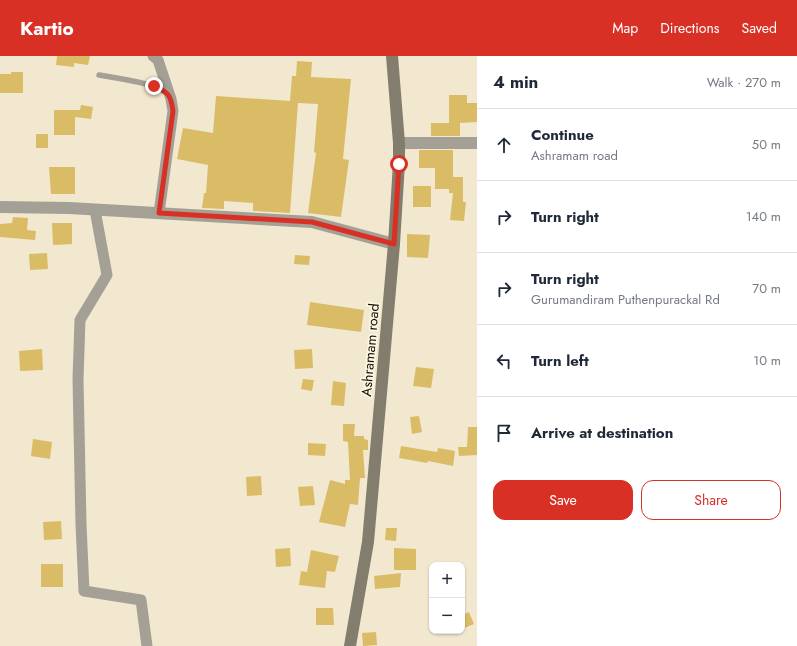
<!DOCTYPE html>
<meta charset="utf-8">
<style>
:root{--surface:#fff;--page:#f6f6f7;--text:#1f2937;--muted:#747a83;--line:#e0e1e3;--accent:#d93025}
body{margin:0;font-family:Jost,sans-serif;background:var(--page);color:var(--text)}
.controls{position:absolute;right:12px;bottom:12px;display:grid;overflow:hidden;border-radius:8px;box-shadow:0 1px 3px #0004}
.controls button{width:36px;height:36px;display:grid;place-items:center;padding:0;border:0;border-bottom:1px solid var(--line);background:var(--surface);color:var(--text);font:20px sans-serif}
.stop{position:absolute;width:12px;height:12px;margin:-9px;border:3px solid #d93025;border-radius:50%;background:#fff}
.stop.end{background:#d93025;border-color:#fff;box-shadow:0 1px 4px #0008}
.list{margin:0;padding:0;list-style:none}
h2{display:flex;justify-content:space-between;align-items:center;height:52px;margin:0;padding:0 16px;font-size:17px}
h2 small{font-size:13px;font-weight:400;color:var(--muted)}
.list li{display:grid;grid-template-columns:26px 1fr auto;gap:12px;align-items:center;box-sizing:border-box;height:72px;padding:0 16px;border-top:1px solid var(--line)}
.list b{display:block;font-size:15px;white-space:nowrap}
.list p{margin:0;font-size:13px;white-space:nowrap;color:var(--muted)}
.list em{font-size:13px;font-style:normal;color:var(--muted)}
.actions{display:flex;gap:8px;padding:12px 16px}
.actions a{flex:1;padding:9px 0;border:1px solid var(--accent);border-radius:12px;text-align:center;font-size:14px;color:var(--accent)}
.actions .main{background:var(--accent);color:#fff}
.icon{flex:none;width:22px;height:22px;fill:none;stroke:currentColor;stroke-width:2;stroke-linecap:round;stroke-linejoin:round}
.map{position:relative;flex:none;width:477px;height:590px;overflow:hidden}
header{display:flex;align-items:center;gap:24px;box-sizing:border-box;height:56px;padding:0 20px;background:var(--accent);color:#fff}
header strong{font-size:19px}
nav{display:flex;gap:22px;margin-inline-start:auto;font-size:14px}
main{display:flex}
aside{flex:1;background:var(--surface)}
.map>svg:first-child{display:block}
</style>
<header>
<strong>Kartio</strong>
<nav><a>Map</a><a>Directions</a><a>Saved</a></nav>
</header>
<main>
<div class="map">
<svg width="477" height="590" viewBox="0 0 477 590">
<rect width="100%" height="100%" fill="#f2e8cf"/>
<g fill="#dabc67">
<path d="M57,0H90L88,9L74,7V11L56,9Z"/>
<path d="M297,5L312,6L311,21L351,23L343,103L349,104L341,161L308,157L316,97L314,96L318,48L298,47L290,157L253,155V147L224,145V153L202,152L204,137H206L208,109L177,103L183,72L213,77L216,40L290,45L292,20H296Z"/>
<path d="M11,16H23V37H0V18H11Z"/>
<path d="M449,39H467V47H477V66L460,67V80H431V67H449Z"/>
<path d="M81,49L93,51L91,63L75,61V79H54V54H80Z"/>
<rect x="36" y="78" width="12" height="14"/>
<path d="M419,94H453V121H463V146H466L464,165L450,164L453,137H449V133H435V112H419Z"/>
<path d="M49,111H75V138H51Z"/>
<rect x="413" y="130" width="18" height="21"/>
<path d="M13,161L28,162L27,174L36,175L35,184L0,181V168L12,167Z"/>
<path d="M52,167H72V188L53,189Z"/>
<path d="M407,178L430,179L428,202L407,201Z"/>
<path d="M47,197L48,213L30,214L29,198Z"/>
<path d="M295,199L310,200L309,209L294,208Z"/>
<path d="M310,246L364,254L361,276L307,269Z"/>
<path d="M42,293L43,314L20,315L19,295Z"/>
<path d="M312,293L313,312L295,313L294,294Z"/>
<path d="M416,311L434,313L431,332L413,330Z"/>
<path d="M303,323L314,324L312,335L301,333Z"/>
<path d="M333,325L346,327L344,350L331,349Z"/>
<path d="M419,360L422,376L412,378L410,361Z"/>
<path d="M343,368H355L354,380H364V383L368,384V394H363L365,422H360L358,449L350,448L345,471L319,466L330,424L345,428V424H350L348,386L343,385Z"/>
<path d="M468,371H477V399L459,400L458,391H467Z"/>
<path d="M33,383L52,386L50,403L31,400Z"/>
<path d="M308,387L326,388L325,400L308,399Z"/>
<path d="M401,390L437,396L438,392L455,395L453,410L428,405L427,407L399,402Z"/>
<path d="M261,420L262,439L247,440L246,421Z"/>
<path d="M313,430L315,449L300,450L298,431Z"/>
<path d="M61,465L62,483L44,484L43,466Z"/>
<path d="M386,472H397L396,485L385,484Z"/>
<path d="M290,492L291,510L276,511L275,493Z"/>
<path d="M394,492L416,493V514H394Z"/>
<path d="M311,494L339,500L335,516L327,515L325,532L299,529L301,515L307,516Z"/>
<rect x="41" y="508" width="22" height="23"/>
<path d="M401,517L400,531L375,533L374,520Z"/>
<path d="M316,552H333L334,569H316Z"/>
<path d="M469,556L474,568L462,573V559Z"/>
<path d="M376,576L377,589L363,590L362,577Z"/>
</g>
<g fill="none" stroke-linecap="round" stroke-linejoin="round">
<path stroke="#a4a095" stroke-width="5.5" d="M99,19C114,22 159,27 167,38"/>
<g stroke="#a4a095" stroke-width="11">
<path d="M153,0L158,4L171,43L173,55L159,157"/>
<path d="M95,154L107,219L80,264L78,323L81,468L84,535L141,544L147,590"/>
</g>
<g stroke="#a4a095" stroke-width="12">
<path d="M399,87H477"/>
<path d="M0,151L69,152L312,166L394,188"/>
</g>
<path stroke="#837d6d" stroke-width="12" d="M350,590L368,486L394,188L399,107V87L392,0"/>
</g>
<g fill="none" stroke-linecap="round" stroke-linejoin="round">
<path stroke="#d93025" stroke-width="5" d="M154,30C168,36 171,39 173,55L159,157L312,166L394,188L399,108"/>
</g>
<g text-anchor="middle" stroke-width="3.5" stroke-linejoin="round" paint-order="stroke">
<g font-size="14" fill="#16130a" stroke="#fdf6e1">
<text transform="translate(370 294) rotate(-85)" y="5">Ashramam road</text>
</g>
</g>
</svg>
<div class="controls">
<button>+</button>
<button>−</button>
</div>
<div class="stop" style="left:399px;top:108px"></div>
<div class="stop end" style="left:154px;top:30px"></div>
</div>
<aside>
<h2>4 min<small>Walk · 270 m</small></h2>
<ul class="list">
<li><svg class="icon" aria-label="ahead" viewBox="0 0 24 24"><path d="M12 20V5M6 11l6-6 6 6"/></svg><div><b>Continue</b><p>Ashramam road</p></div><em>50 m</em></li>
<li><svg class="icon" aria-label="right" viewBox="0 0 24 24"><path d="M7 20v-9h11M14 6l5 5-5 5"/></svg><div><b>Turn right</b></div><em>140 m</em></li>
<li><svg class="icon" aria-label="right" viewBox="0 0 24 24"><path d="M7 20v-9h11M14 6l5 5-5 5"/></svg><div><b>Turn right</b><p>Gurumandiram Puthenpurackal Rd</p></div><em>70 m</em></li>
<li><svg class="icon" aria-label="left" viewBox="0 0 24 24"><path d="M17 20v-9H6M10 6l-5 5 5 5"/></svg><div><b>Turn left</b></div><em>10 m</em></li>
<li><svg class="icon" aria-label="arrive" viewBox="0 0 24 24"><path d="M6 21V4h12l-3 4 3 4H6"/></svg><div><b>Arrive at destination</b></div></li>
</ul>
<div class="actions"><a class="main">Save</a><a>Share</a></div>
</aside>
</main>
